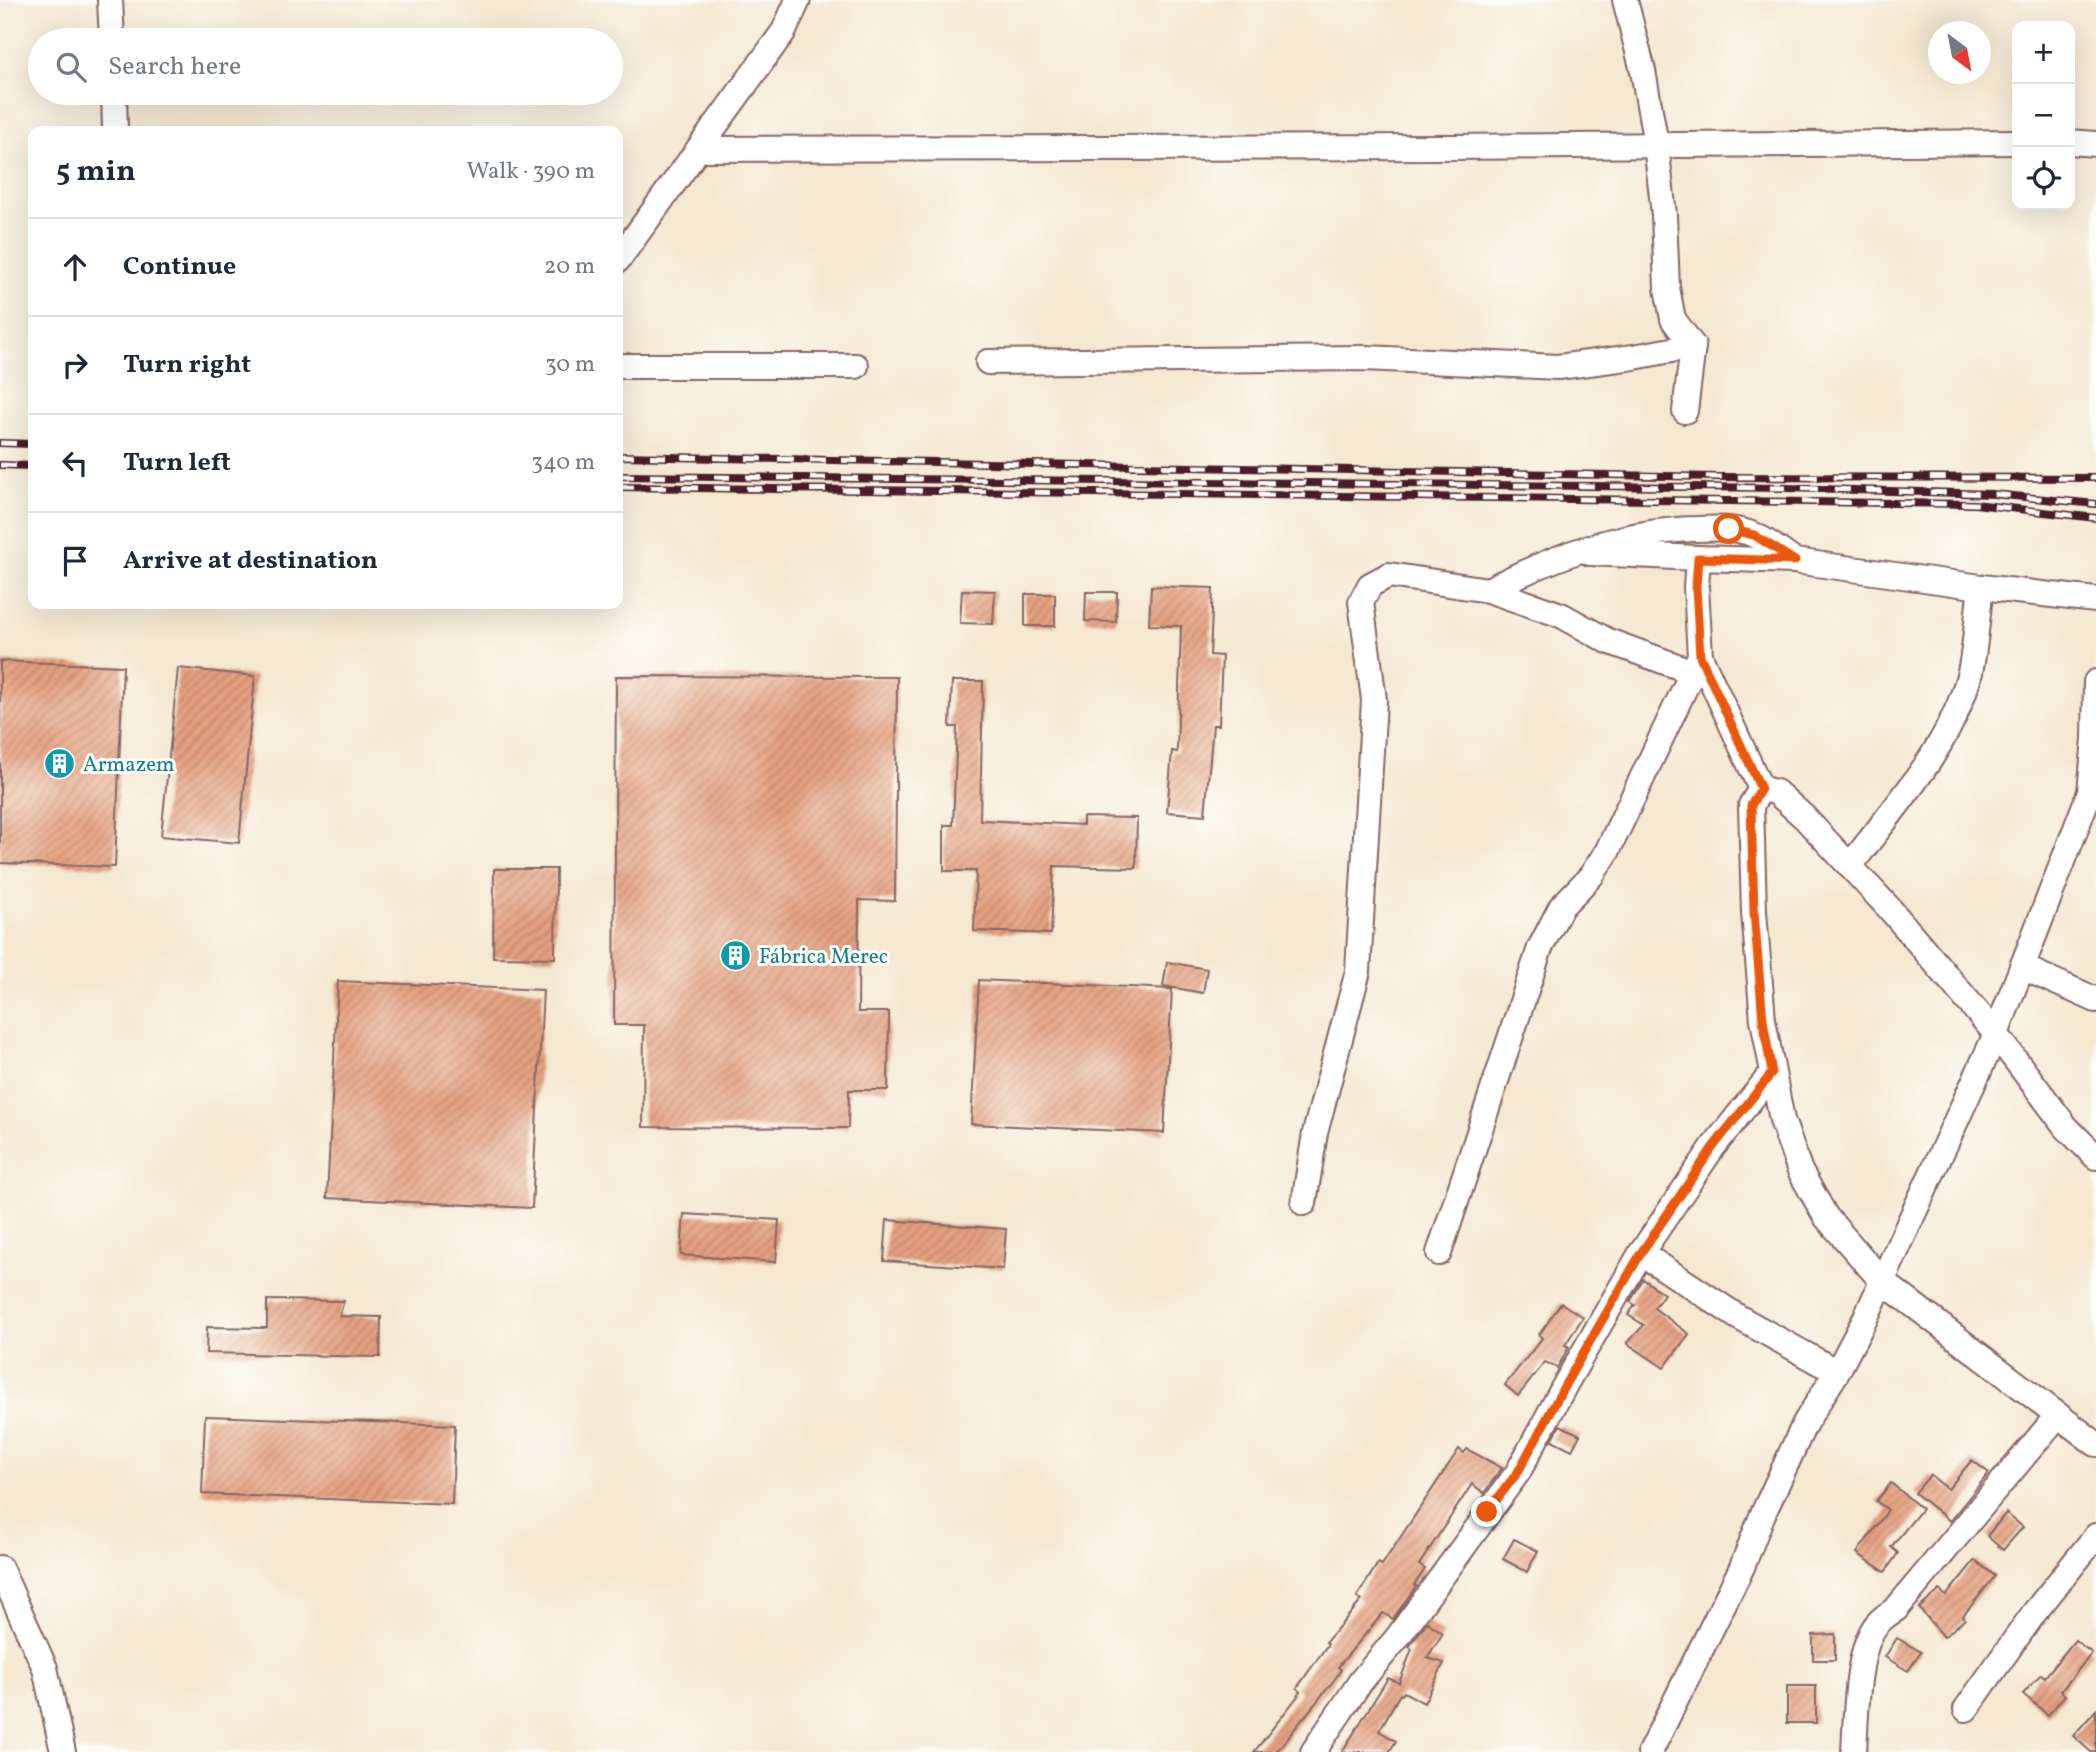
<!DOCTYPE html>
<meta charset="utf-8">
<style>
:root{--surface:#fff;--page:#f2f2f3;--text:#1f2937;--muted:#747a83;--line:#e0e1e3}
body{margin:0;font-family:Vollkorn,serif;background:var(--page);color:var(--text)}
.controls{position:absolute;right:21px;top:21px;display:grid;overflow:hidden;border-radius:14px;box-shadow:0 7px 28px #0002}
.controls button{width:63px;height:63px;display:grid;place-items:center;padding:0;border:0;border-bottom:2px solid var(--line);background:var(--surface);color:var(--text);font:35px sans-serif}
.compass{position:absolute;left:1928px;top:21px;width:63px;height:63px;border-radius:50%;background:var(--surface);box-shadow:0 7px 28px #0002;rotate:148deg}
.stop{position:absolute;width:21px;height:21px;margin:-16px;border:5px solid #ea580c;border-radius:50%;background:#fff}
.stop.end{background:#ea580c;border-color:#fff;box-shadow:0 2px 7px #0008}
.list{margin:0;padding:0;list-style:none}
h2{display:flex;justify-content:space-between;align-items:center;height:91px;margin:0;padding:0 28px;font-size:30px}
h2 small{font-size:23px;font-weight:400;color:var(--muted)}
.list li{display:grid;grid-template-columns:46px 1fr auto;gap:21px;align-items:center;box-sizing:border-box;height:98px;padding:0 28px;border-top:2px solid var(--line)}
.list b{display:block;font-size:26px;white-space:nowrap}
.list em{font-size:23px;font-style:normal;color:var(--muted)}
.icon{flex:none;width:38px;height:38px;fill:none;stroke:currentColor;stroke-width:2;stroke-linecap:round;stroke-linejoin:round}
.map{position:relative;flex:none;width:2096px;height:1752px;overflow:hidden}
.search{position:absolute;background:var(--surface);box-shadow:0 7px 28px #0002;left:28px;top:28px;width:595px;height:77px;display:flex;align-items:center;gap:18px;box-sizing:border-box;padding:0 24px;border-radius:38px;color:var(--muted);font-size:26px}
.panel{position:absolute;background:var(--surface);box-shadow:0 7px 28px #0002;left:28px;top:126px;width:595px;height:483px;border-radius:14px}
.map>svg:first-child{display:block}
</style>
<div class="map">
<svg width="2096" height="1752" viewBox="0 0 2096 1752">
<defs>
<pattern id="building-hatch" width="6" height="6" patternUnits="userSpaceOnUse" patternTransform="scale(1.75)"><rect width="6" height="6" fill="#e5a07f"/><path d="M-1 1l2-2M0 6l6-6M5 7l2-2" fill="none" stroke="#bc8268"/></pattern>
</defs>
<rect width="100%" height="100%" fill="#fdfcf7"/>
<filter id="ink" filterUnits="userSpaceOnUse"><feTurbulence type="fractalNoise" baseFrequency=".0143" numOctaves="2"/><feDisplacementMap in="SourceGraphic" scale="14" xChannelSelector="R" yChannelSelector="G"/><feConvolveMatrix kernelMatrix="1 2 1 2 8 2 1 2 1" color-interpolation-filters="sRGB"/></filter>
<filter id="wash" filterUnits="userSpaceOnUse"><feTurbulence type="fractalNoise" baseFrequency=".00686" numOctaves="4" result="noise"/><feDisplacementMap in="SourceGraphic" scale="28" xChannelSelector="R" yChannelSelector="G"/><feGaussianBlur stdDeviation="1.57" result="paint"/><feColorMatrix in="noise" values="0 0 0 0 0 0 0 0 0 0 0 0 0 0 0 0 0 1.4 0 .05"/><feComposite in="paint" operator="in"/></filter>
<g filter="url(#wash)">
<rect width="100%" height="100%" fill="#f4e8d1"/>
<g id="blocks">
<g fill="url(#building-hatch)">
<path d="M1151,586L1213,588L1210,655L1222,656L1219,725H1213L1205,815L1167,812L1172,751L1177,752L1181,626L1149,625Z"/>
<path d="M962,590L995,591L993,624L960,623Z"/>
<path d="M1086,592H1117L1116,622L1085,621Z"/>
<rect x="1025" y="594" width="30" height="32"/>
<path d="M0,661L123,666L115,867L0,863Z"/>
<path d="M178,668L255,676L239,843L161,836Z"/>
<path d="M616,676L897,677L895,901L859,900L858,1012H889L888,1090H849L848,1128L643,1127L644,1025H614Z"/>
<path d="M952,681H983L980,820L1083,825V817L1137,818L1136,868L1054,866L1051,934L974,931L976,871H944V825H953L957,727H950Z"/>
<path d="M494,869H556L555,958L493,957Z"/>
<path d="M1167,962L1207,969L1203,993L1163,986Z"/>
<path d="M979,980L1172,989L1164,1133L971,1124Z"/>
<path d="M338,981L543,990L532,1208L327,1198Z"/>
<path d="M684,1214L779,1220L776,1262L681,1255Z"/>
<path d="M887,1220L1006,1229L1003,1269L884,1261Z"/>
<path d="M1643,1279L1664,1294L1654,1308L1689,1334L1664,1368L1627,1343L1644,1325L1628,1315L1635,1305L1630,1302Z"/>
<path d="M267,1300L344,1301L339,1316L381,1317L380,1357L206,1353L207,1327L267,1328Z"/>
<path d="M1561,1303L1583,1317L1565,1345L1569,1347L1557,1368L1545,1362L1518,1396L1505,1385L1542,1338L1539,1335Z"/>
<path d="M205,1416L455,1425L452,1504L202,1494Z"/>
<path d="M1560,1425L1580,1435L1572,1450L1552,1440Z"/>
<path d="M1459,1449L1464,1453L1467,1449L1502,1468L1484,1493L1472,1484L1419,1565L1425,1569L1414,1585L1416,1586L1393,1619L1383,1613L1338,1667L1341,1670L1332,1683L1276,1752H1254L1301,1692L1297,1688L1328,1644L1326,1642L1362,1600L1357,1597L1378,1563L1382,1565Z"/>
<path d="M1972,1460L1989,1473L1950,1521L1915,1493L1930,1475L1948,1489Z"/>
<path d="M1891,1483L1922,1509L1891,1547L1898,1553L1885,1572L1857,1553L1888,1510L1876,1501Z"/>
<path d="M2006,1513L2023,1527L2003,1550L1987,1536Z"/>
<path d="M1514,1539L1538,1551L1527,1572L1503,1559Z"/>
<path d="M1975,1560L1995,1576L1963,1616L1965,1619L1944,1637L1919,1608L1940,1590L1946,1596Z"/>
<path d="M1427,1622L1443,1633L1427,1658L1444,1663L1424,1703L1404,1692L1402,1695L1400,1694L1379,1731L1396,1741L1389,1752H1342L1388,1678L1399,1683L1412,1649L1409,1647Z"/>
<path d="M1835,1634V1660H1813V1635Z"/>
<path d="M1897,1638L1921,1652L1908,1671L1885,1657Z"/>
<path d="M2075,1640L2092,1653L2061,1691L2065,1695L2048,1715L2023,1694L2041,1674L2045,1677Z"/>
<rect x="1787" y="1686" width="29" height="37"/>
<path d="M2096,1710V1752H2091L2073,1736Z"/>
</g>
</g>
</g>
<g filter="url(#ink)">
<use href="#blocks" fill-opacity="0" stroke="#866565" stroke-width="2"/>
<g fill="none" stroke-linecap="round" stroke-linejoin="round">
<defs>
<g id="minor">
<path d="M110,0L112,40"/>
<path d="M1625,0L1643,71L1656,144L1664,215L1667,288L1673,319L1693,346"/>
<path d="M114,93L115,131"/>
<path d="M2070,142L2096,144"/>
<path d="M700,149L1450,147L2017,142"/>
<path d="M618,260L784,31L798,0"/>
<path d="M988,362L1365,358L1558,367L1634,357L1693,346"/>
<path d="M618,366H856"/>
<path d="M1685,411L1693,346"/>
<path d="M1590,553L1698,558"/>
<path d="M1488,590C1555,556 1620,531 1696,529C1715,528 1736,527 1754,535C1768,541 1781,552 1794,561"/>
<path d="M1761,789L1751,805L1754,912L1763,1020L1782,1120L1800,1171L1826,1217L1882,1281L2096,1444"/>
<path d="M1761,789L1700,656L1696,587L1698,558L1795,561L1981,587L2096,600"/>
<path d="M1761,789L1776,792L1804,817L1889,908L1996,1034L2066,1127L2096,1157"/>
<path d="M1850,866C1894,807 1952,746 1970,672C1976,645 1977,615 1981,587"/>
<path d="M2022,967L2096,1000"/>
<path d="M1304,1203L1315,1133L1358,971L1374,700L1361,602L1370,585L1389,575L1488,590L1561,615L1608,641L1693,672"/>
<path d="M1439,1253L1540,948L1561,907L1591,876L1607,852L1700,656"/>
<path d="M1641,1253L1738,1317L1837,1372"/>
<path d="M0,1568L45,1668L63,1752"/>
<path d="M1966,1709L2034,1613L2096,1536"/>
<path d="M1313,1752L1361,1681L1397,1638L1518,1472L1566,1383L1641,1253L1713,1147L1772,1073"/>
<path d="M1650,1752L1742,1567L1762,1516L1805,1423L1837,1372L1864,1321L1996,1034L2090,792L2095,739L2096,682"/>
<path d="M1854,1752C1856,1720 1856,1646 1878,1623C1883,1617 1890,1613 1896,1609L2058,1415"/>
</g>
</defs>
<use href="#minor" stroke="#866565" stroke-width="28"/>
<use href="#minor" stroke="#fff" stroke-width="24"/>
<defs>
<g id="rail">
<path d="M0,443L33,444"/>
<path d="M618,456L1718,477L2096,478"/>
<path d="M0,465L33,466"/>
<path d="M618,476L1787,488L1993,494L2096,504"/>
<path d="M618,487L1975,504L2096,518"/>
</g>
</defs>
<use href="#rail" stroke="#4a1f2b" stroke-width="8"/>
<use href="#rail" stroke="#fdfcf7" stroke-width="5" stroke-dasharray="16" stroke-linecap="butt"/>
</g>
</g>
<g fill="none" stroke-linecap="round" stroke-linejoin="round" filter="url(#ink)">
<path stroke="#ea580c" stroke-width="9" d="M1487,1512L1518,1472L1566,1383L1641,1253L1713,1147L1772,1073L1763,1020L1754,912L1751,805L1761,789L1700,656L1696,587L1698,558L1795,561L1754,535L1729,529"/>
</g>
<defs>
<symbol id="building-disc" viewBox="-11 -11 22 22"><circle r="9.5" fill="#0f9aa8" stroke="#fdfcf7"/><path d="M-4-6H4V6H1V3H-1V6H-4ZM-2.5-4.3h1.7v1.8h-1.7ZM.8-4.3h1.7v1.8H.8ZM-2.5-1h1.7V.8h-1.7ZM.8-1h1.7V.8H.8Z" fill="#fff"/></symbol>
</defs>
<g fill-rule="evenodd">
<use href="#building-disc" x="42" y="746" width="35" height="35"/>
<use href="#building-disc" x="718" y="938" width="35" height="35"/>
</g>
<g text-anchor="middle" stroke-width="6" stroke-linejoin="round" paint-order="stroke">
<g font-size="21" fill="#0d838f" stroke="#fdfcf7" text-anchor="start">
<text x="83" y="771">Armazem</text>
<text x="759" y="963">Fábrica Merec</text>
</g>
</g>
</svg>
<div class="controls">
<button>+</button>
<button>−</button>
<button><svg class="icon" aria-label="locate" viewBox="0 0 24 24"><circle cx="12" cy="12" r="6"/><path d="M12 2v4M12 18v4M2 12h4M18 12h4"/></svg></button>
</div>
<svg class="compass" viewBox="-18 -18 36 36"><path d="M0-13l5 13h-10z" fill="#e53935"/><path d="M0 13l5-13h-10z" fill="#747a83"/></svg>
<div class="stop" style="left:1729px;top:529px"></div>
<div class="stop end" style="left:1487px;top:1512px"></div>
<div class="search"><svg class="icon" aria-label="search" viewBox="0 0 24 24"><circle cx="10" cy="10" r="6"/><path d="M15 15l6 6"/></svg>Search here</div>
<section class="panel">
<h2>5 min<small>Walk · 390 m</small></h2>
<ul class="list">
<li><svg class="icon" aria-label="ahead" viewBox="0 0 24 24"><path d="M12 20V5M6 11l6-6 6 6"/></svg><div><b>Continue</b></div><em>20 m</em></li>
<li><svg class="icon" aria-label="right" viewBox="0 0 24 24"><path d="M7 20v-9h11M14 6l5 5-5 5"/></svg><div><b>Turn right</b></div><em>30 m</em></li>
<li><svg class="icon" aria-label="left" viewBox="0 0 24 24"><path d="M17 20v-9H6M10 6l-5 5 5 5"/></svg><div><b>Turn left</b></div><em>340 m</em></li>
<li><svg class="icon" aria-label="arrive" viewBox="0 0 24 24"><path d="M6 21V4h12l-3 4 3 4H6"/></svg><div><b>Arrive at destination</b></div></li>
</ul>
</section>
</div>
